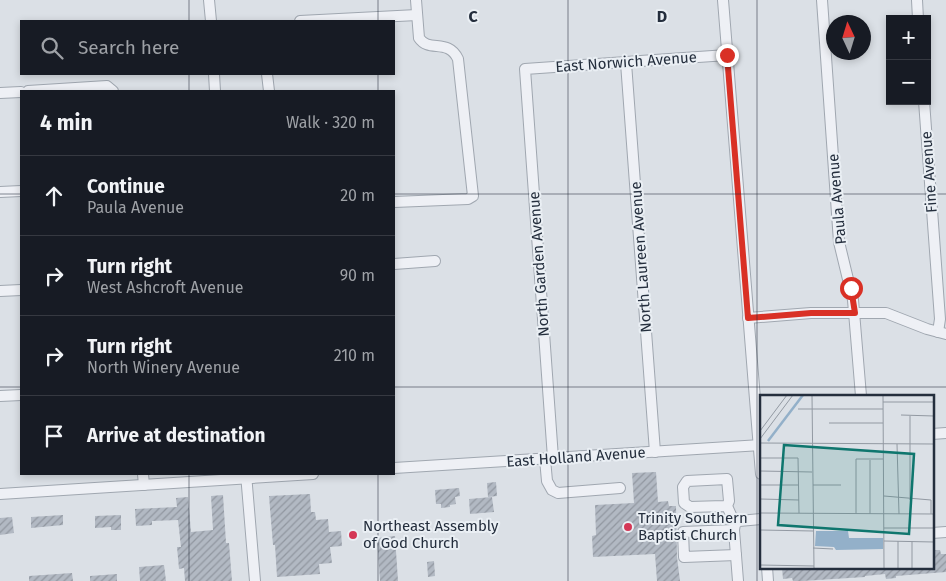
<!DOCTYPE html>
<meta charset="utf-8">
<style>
:root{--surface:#171b24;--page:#20242c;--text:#f1f3f6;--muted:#9ea1a6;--line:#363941}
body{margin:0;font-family:"Fira Sans",sans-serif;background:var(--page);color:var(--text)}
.controls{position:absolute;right:15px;top:15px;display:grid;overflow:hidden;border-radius:0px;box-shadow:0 2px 8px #0003}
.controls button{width:45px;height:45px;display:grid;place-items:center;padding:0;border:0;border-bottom:1px solid var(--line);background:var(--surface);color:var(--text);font:25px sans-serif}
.compass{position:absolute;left:826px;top:15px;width:45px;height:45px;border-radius:50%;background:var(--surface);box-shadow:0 2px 8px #0003;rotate:356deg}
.stop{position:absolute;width:15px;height:15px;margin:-11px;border:4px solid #d93025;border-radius:50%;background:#fff}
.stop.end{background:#d93025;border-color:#fff;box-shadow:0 1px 5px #0008}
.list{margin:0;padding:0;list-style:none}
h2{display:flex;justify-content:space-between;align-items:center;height:65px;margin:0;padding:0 20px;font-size:21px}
h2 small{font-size:16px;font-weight:400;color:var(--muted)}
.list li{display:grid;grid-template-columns:32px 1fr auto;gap:15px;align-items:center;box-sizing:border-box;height:80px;padding:0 20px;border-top:1px solid var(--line)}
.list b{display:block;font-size:19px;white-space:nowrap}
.list p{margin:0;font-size:16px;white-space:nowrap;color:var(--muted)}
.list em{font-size:16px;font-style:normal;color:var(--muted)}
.icon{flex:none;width:28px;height:28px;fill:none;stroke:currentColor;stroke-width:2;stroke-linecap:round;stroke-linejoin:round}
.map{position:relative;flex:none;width:946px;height:581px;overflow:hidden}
.search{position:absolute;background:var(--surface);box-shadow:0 2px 8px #0003;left:20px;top:20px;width:375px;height:55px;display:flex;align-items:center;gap:12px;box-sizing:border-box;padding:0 18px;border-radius:0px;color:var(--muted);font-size:19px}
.panel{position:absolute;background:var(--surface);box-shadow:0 2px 8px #0003;left:20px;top:90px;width:375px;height:385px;border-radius:0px}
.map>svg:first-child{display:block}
</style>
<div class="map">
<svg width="946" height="581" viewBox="0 0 946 581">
<defs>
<pattern id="building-hatch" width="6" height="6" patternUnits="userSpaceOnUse" patternTransform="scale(1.25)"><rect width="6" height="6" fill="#b2b9c3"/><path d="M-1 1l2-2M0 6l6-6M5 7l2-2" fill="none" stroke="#9197a0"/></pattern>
</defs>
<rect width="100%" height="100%" fill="#dbe0e6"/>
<g fill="url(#building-hatch)">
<path d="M656,472L658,502L668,501L669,506H676L677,557L680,581H657L655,554L593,557L592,536L596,535L595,505L634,503L632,473Z"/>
<path d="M496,482L497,496L488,497L487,483Z"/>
<path d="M459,488L460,496L455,497L456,504L450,505V507L441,508V504H436L435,490Z"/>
<path d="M310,494L311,512H315L316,520L328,519L329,532L341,531L342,546L330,547L332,563L319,564L320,574L277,577L275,545H273L269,496Z"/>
<path d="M223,495L226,543H229L232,581H185L184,568L179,569L177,547H181L178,520L152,521V525L136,526L135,509L177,507L176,498L188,497L191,532L213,530L211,496Z"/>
<path d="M492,497L494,512L470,514L469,499Z"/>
<path d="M63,515V525L31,528V517Z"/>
<path d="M121,515V530H111V527L95,528V516Z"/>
<path d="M12,517L14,533L0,535V518Z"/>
<path d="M395,536L398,581H380L377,538Z"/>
<path d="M932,550H940L941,554H946V572L896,576V578L886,579L885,574L865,576V577L802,581H793L792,578L783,579L782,568L788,567H932Z"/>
<path d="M434,561L435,576L428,577L427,562Z"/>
<path d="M164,565L166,581H140L139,567Z"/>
<path d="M72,573L73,581H29V576Z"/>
<path d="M117,574V581H90V576Z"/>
</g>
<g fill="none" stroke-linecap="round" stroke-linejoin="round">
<defs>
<g id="minor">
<path d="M209,0L211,21"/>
<path d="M723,0L761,474"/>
<path d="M822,0L839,242L853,300L861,396"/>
<path d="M917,0L918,19"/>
<path d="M300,21L417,15"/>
<path d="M626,63L655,452"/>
<path d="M214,74L215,91"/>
<path d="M267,74L269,91"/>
<path d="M28,91L107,86L113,91"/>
<path d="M0,93L21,92"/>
<path d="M924,101L940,319L938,332"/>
<path d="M0,192L21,191"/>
<path d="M394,202L468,199L473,196L458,59C448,38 429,53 419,38L416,0"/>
<path d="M394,264L435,261"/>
<path d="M0,291L21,290"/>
<path d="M748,318L811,313H886L927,329L946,334"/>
<path d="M0,396L21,395"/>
<path d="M932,434L946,433"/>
<path d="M553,458L525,69L727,55"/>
<path d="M545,459L547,481L552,490L558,493L620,488"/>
<path d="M394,468L761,445"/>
<path d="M143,474L144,485"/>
<path d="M246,474L255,581"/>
<path d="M0,494L313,474"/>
<path d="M724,506L690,507L684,503L683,487L687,481L727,479L729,501L727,506L735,524"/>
<path d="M734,530L683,532L684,557L736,555"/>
<path d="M932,533L946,532"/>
<path d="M767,567L768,581"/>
<path d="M738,581L734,530L735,524L739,521L761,519"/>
</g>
</defs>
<use href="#minor" stroke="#a0a7b0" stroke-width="12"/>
<use href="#minor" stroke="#eef0f5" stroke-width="10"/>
</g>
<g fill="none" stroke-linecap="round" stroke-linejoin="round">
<path stroke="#d93025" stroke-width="6" d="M727,55L748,318L811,313H855L851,288"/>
</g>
<path fill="none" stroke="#242e3d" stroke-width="1" stroke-opacity="0.55" d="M189,0V21M378,0V21M568,0V581M757,0V581M189,74V91M378,74V91M0,194H21M394,194H946M0,387H21M394,387H946M189,474V581M378,474V581"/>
<g fill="#d43756" stroke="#eaeff4" stroke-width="2">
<circle cx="628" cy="527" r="5"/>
<circle cx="353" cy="535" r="5"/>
</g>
<g text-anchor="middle" stroke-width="4" stroke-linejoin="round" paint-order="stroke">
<g font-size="15" fill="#242e3d" stroke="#eaeff4">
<text transform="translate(626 62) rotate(-4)" y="5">East Norwich Avenue</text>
<text transform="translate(929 172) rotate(-94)" y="5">Fine Avenue</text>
<text transform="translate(837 199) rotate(-95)" y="5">Paula Avenue</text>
<text transform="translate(641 257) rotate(-94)" y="5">North Laureen Avenue</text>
<text transform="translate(539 264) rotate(-94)" y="5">North Garden Avenue</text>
<text transform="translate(576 457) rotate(-4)" y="5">East Holland Avenue</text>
</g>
<g font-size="15" fill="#242e3d" stroke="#eaeff4" text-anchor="start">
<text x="638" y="523">Trinity Southern<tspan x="638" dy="17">Baptist Church</tspan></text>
<text x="363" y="531">Northeast Assembly<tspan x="363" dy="17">of God Church</tspan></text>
</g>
</g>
<g transform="translate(760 395)">
<rect width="174" height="174" fill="#dbe0e6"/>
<path d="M88,136L89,143H123V154L76,155L74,152L55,151L56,136Z" fill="#93b0c9"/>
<path fill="none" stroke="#93b0c9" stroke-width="2.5" d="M8,46L43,0"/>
<path fill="none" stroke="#9299a2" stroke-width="1" d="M52,0L54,173M123,0L124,173M123,7H174M38,14H123M141,20L174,21M69,28H123M0,36L27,0M0,44L33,0M0,48L174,49M137,49L139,119M0,63H38L39,118M110,65V119M0,76L52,77M0,90H38M53,90H81M124,101L171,105V119M0,104L39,105M150,105V21M0,118L174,119M96,119V64H123M124,133H174M1,135L53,136M124,146L174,147M138,146V173M152,146V173M53,153L73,154M0,170L54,171"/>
<path fill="#0f766e" fill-opacity="0.15" stroke="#0f766e" stroke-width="2.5" d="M24,50L154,59L149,139L18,130Z"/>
<rect width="174" height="174" fill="none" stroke="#242e3d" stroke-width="2.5"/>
</g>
<g font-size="16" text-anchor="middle" font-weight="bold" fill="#242e3d" stroke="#eaeff4" stroke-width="4" stroke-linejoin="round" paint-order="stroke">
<text x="473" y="22">C</text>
<text x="662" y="22">D</text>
</g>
</svg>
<div class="controls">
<button>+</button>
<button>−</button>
</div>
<svg class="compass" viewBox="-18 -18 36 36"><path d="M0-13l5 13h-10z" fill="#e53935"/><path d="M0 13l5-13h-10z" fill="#9ea1a6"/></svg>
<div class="stop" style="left:851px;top:288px"></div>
<div class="stop end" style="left:727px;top:55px"></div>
<div class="search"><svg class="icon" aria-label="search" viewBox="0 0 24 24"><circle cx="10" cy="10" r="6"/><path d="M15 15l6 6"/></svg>Search here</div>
<section class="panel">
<h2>4 min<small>Walk · 320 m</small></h2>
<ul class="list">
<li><svg class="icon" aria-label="ahead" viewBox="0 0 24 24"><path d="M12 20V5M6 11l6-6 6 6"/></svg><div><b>Continue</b><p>Paula Avenue</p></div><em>20 m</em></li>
<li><svg class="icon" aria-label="right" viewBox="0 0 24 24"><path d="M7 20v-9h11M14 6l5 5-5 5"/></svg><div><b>Turn right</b><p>West Ashcroft Avenue</p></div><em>90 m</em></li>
<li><svg class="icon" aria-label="right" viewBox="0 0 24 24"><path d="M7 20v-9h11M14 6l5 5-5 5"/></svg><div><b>Turn right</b><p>North Winery Avenue</p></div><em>210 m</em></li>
<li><svg class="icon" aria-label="arrive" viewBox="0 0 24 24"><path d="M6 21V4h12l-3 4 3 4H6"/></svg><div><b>Arrive at destination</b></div></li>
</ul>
</section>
</div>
